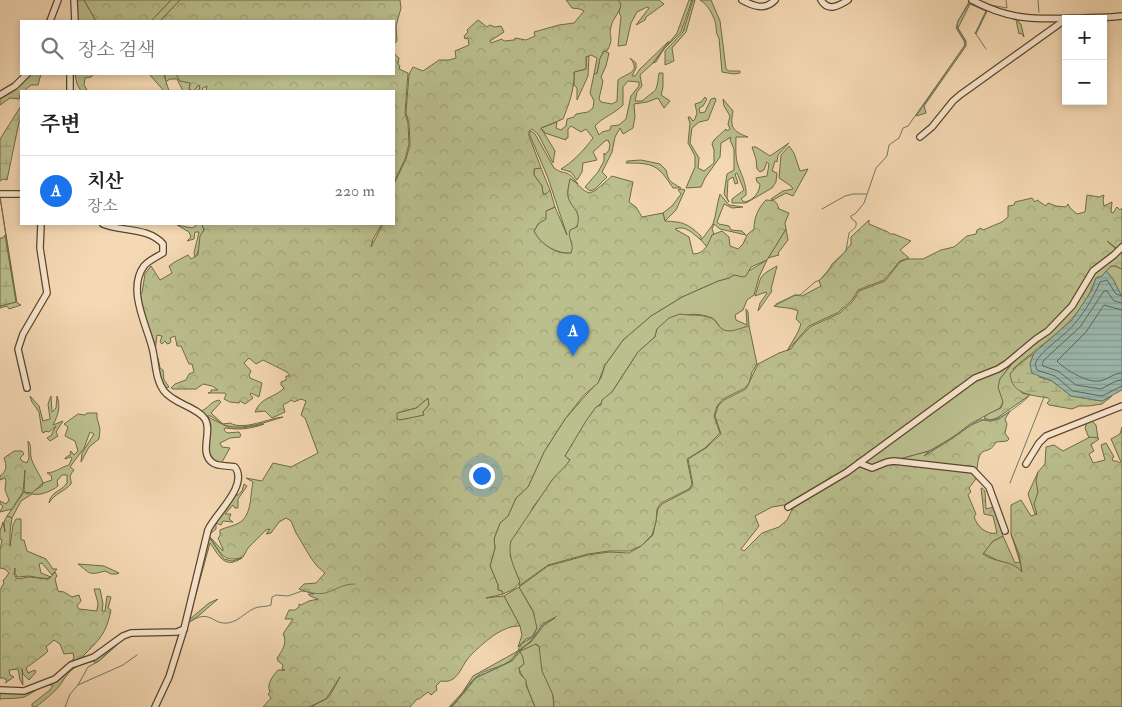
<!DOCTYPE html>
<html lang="ko">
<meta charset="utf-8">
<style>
:root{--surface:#fff;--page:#f2f2f2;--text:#222;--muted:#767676;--line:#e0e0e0;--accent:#1a73e8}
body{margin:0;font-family:"IM FELL Double Pica","Noto Serif KR",serif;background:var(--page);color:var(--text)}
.controls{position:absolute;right:15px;top:15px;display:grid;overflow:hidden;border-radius:0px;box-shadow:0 2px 8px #0003}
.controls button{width:45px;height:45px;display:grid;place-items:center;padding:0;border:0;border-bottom:1px solid var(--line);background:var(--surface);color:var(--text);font:25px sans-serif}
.you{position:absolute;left:481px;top:475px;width:18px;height:18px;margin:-12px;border:4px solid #fff;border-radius:50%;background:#1a73e8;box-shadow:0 0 0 8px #1a73e833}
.badge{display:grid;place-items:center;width:32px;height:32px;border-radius:50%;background:var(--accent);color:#fff;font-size:16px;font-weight:700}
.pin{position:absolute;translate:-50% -41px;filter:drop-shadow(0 1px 2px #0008)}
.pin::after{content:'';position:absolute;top:26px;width:18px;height:15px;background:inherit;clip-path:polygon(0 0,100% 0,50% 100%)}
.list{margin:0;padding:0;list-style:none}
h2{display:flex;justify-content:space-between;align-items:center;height:65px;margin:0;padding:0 20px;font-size:21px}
h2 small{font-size:16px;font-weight:400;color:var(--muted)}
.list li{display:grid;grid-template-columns:32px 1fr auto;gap:15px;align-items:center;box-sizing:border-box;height:70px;padding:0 20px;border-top:1px solid var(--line)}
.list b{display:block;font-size:19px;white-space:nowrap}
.list p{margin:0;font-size:16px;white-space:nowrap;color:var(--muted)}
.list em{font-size:16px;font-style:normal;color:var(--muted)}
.icon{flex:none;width:28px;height:28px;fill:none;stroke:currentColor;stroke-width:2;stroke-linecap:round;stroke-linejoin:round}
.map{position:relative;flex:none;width:1122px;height:707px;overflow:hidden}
.search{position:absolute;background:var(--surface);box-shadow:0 2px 8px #0003;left:20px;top:20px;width:375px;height:55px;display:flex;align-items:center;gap:12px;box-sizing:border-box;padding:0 18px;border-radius:0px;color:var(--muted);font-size:19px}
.panel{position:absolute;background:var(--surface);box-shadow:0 2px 8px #0003;left:20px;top:90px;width:375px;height:135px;border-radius:0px}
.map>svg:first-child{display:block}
</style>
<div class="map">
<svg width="1122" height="707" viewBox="0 0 1122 707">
<defs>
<pattern id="forest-crowns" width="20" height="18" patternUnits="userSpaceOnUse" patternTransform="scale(1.25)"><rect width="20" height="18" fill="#bbbf8e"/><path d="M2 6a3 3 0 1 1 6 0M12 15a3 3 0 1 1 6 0" fill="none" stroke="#a1a379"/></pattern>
<pattern id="wetland-marsh" width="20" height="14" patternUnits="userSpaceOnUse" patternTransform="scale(1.25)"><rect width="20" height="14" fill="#bbbf8e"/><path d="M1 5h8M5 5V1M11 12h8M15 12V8" fill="none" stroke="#a1a379"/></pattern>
<pattern id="water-rules" width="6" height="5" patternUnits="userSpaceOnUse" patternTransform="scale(1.25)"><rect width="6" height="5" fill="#9cbaaf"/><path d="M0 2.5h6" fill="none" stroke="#869f95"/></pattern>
</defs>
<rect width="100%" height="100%" fill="#f5d9b4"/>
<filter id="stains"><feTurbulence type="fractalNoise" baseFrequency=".004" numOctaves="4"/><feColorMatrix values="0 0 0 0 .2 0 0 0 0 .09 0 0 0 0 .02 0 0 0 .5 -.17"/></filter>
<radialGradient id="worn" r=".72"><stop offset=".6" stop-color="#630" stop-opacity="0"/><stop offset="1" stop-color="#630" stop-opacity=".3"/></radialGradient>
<g fill="#bbbf8e" stroke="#706a47" fill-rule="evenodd">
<path d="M75,0H84L96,21H76Z"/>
<path d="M171,0H180L160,21H151Z"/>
<path d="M618,0H659L664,4L646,17L645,20L636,25L649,8L647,7L637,12L631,23L626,45L618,46L621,16L619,13L620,7Z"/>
<path d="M700,0H711L720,21L726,69L729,71H740V73L734,74L722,72L719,38C715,33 717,28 715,21C712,13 708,5 700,0Z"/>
<path d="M968,0L1018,20L1019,23L1021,24L1024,37L1021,33L1019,34L1016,20L974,3L988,9L975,34L986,11L970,4L958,28L966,41V46L924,106L926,113L916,116L965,45V41L957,28L958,21L970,2Z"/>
<path d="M669,41L653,63L640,75L642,86L637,92L635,101H642C657,88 656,95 659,73H663V87L661,95L670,101L664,108L658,98L647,102L634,104L635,117L633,128L623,134L620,128L615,137L612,152L602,172L607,177L595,189L590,191L585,187L598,172L604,161V153L605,155L609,150L610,145L608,140L605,141L593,152L597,160L583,163L582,172L577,180L571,172L561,169C573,162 584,150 593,138L586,129L581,132L571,126L568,129V138H566V140L545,133L541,128L557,122L556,128L561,130L566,126L567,119L574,117L576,114L588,112L593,108L594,101L590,93L594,74L597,73L600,58L604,51L609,53L606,66L601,77L603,81L599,99L601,102L612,104L617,101L618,80C626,73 642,73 630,58L636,63V68L632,76H635L640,69ZM628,81L639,82V86L631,96L626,119L619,125L611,126L610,130L602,132L599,135L595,126C603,117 614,114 623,105V87Z"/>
<path d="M589,56L588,76L577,100V88L574,85V72L586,69V57Z"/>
<path d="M29,74H41L38,85H31L24,91H21L19,99L10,98L0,105V96Z"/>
<path d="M165,74H176C181,81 191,83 199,85L200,88L198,91H183L177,79H170L165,82Z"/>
<path d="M705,97L707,99L703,106L699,108L700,113L705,112L711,99L715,98L716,100L708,120L699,122L692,128L690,143L699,158L698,168L704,171L714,163V150L712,144L714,140L726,129L727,131L730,129L728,124L730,116L724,106L723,99L733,111C730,127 732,131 748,137H736C736,145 735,158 738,165C741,174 747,185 746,195L741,199L744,202C753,201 760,192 760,184L757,182L756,178L767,176L769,164L767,162L764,170L760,172L757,169L756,159L752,147H756L770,156L789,143L778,155L777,162L775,161L772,171L777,173L776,182L772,188L746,203H732V199L744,190L737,173L735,174L738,183L735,184L733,177L728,180L727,198L729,202L724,194L727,174L734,170V149L730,140L731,137L721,143L720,157L705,178L701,187L686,188L695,167V156L688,143L690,123L688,117H690L693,121L695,119L697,113L695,104L701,102Z"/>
<path d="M531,131L535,134L554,168C565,176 567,168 578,184L573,180L569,184C569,187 567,193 568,196C571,207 587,218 574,229V248L571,253C557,254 540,245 534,231L546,211L555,207L567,235L548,178L529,133Z"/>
<path d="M789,146L794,153L800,171L808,169L793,196L786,193L773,200L771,199L783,191L793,189L791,186L779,178L781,155Z"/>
<path d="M641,160L660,164L666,170C669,183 670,181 681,188H673C658,165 654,163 626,163L627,161Z"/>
<path d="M538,168H541L550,190L546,194H543L542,186L534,175V169Z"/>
<path d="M681,189L685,190L676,210L665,221L663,213L672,206L681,194L678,190Z"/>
<path d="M720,194L729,205L743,207L732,208L724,204L717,222L719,224L729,226L731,230L742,231L746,235L720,229L714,224L712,229L714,234L712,235L709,245L707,247L701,240C703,238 712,226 713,224C716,216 717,203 720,194Z"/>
<path d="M0,197L17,303L21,305L9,309L7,306L0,308V306L16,302Z"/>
<path d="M196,224H202L204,230C198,238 201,250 195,257L194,253L199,232H195L194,239L187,241L191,237L189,232L177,225L192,228L196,226Z"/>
<path d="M786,229L788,240L778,253L779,255L768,258Z"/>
<path d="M767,260L759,277L754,295L747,300L743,310L735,315L736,320L747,325L746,309L748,312L749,326C742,328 733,333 726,331C719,330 718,321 712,318C689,309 677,318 657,329L655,337L638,352L612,392L593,411L565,456L570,460L562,472L549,485L544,493L533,507L510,555L520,582L514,589L503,594L502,591L498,590V585L490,566L495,548L494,539L500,523L508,516L516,498L528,487L544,452L565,419L601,378L605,365L623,340L651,316L682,297L718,281L729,278L734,275C744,276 758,265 767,260Z"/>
<path d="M777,266L771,289L772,291L758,311L760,303L767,293L766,292L755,296C762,276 757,277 777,266Z"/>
<path d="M1111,266H1115L1122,269V297L1113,279L1106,271Z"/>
<path d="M157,357L158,358L160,368L163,370L164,380L169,387L166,388L172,396H176L200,411C208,410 209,402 219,400L221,402L211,413L223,424L230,423C244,431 269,418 283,417C266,422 246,430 228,426C222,425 216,419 211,416H204L170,396L165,387L162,384Z"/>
<path d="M1014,361L1000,379L1003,402L1000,408L970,424L952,438L929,451L875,466L866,464V459L970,383Z"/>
<path d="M30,396L39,406L43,421L50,419L48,404L51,396L52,412L56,408L57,396C61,407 58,415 53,425L63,421L56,432L58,436L50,441L47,438L52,435V433L56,426L49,432L45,431L44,433L42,432L39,412L32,402Z"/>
<path d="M428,398L429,405L423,412L424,416L400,420L397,419L396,413L416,408Z"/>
<path d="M87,413H97V418L100,429L99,439L89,447L81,462L82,453L94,434L90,432L84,448L70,467L74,470C67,478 72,478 71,484C64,492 55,493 49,503C51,491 61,492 67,483V475H62L57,481L58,486C52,491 40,496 32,494L21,501L12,518L7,516L24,492L28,494L42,486L43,483L52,480L51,475L47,473C57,472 61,467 69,465L72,458L70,457L65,459V458L71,454L70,452L71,451L74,455L78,451L75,441L65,436L68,427L64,424L78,414L85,415Z"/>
<path d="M206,416L230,428H242L264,424C251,429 239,430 225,428L224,430L227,433L239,432L241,435L240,437L230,438L220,443L222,447L230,448L222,462L237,466C244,476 238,485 235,495H238L242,491L244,484L247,486L238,499V508H235L233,505L225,514H231L229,519L233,522L223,521L221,525L216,523V529L209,535V531L228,504L239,471L217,463L210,457L204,417Z"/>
<path d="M1091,420L1096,425L1098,438H1089L1085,428L1087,422Z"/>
<path d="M1038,472C1037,479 1039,486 1038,493C1036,502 1035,505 1037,514H1035L1028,494Z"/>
<path d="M1011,534L1019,554L1022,573L983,553L993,541L1003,536L1015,563L1020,562Z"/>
<path d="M209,537L224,559L232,561L242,558C224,570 219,555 210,543L189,620L209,603L218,599L197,617L186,624Z"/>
<path d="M78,564L104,566L119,573L117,574H111L105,571C88,576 90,573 78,564Z"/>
<path d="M519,587L535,615L537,628L532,637L526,639L518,647L522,635L520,626L504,596Z"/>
<path d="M122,638L118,644L99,661L95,663L94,661C76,665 71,668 62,682C57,691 44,700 36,707H32V704L50,690L53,685C42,683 34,693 24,697C17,699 7,698 0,699V691L27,692L71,667L91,659Z"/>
<path d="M534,644L539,646L553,695L554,707H535C532,699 528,691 526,683C525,678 520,674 519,668L524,664L519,651Z"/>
<path d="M518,651C506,671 489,665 475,678C465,686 461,703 449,707L462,693L473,676Z"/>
</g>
<g fill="url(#forest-crowns)" stroke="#706a47" fill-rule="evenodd">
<path d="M84,0H171L151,21H96Z"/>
<path d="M180,0H400L401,8L396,26L397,41L394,44V21H160Z"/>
<path d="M566,0H618L621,4C620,13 612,19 611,27C608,38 615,37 607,51H604L600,58L597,73L594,74L597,58L591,55L586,57V69L574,72C575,88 569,104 563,119L541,128L555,151L553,163L538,134L532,129L529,131V136L541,168L534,169V175L542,186L543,194H546L550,190L555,207L546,211V219L538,224L534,231C540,244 557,255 571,253C575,244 567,238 570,230L577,227C582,208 571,210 568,196C567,192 569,184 570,179C578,182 581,191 590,193L596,190L612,176L633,182L629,202L636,207L642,217L663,213L665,221C683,222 687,223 701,236V240C692,233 686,225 675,229L689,237L693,254C705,254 708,244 712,235L722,231L729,237L730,246L738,249L743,244L747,235L754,229C754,218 758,208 766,200C774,201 776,199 779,209L789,213L785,223L786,229L767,260L751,267L746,276L743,277L734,275L729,278L718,281L682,297L651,316L623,340L605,365L598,383L584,395L565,419L544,452L528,487L516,498L508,516L500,523L494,539L495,548L490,566L498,585V590L502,591L503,594L486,598L504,596L520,626C502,625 482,644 471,655C460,666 459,684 441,681L436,686L437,690L431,695L428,692L419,699H417L410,707H311L329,697L340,677L326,699L309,707H263L271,698L268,694L270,692C266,684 273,676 278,670H285H282L283,665L278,661L277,658C282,651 288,642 283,634L293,619H285L289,610H295L299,607V604L301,605L309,601L318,599L310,596L308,594H314L299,589L304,584L316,583L325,573L317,566L311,558L296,533L291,521L286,518L279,522L271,533L266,534L270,529L266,530L248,548L243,557C223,564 220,552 210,537L223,551V549L218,538L220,536V530C226,527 234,526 239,523C252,515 250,496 253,482L246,478L262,481L273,463L291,467L318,453L305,418L301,415L306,401L301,399L294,402L292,400L283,405L285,412L272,418L265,411L255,412C262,396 273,399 284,388L281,385V382L286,380V376H290L287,372L263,360L256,364L249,358L244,363L251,371L249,375L250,378L262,383L259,397L251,393L250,394L253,398L245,404L240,401L239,403L230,402L224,399L226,395L225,393H208L211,392V390H218L212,386L203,384L196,389H173L171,388L175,384L186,380L189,374L194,372L192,364H189L181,346H177L175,336L170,338L171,341L170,343L167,344L165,341L162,344L160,342L162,336L157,335L155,352L141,308L139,295L142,293L145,274L151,266L160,280L172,273L169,266C175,261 181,259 188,255L191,259L198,255L200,236L204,230L202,224H382L373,239L371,247L383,224H394V184L406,159L410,145L409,123L406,113L409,74L413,67L423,71L439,60H449L456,58L455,51L469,45L468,38L465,39L464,36L468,32L467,30L478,20L487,27L490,25L495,27L501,26L504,32L490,41L491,43L502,39L504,41L514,40L515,38L526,40L535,36L534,32L559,25L574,23L584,11L580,9L572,8ZM428,398L429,405L423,412L424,415L400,420L397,419V413L416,408Z"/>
<path d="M689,0H692L681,32L663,50L656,62L653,63L677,33Z"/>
<path d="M693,0H695L686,32L672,48L674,61L665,65V51L683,32Z"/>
<path d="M394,50L395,55L399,58L398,64L400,66L399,69L408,73L405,113L408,123L409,144L405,159L394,182V91H206L207,86L203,88L202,91H198L200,88L199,85L193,91L189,89L190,83L180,81L176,74H394Z"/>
<path d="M75,74H94L91,77L85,78L84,85L87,90L81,91L77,84Z"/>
<path d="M149,74H165L164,75L169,91H164Z"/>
<path d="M1087,195L1099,197L1104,195L1103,200L1104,206L1112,202L1111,212L1113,213L1117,207L1120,210L1122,208V246L1119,250L1107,241L1118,251L1102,263L1072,306L1061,318L1006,363L979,375L859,462L790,504L772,507L755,516L759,526L741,549L744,551L762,533L779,527L787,520L793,508L857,467L869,468L890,462L972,471L978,476L969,488L971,492L968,495L976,514L974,517C978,527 986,535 997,533L993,516L984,514L981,488H982L985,491L986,509L994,507L1003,536L993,541L983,554C995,563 1013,560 1022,572L1019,554L1011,534V505L1021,500L1031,516L1037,514L1034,504L1038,492L1036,481L1038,472L1045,464L1046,447L1054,445L1063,451L1090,437L1098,438L1099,439L1091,445L1094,451L1089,454L1093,463L1105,460L1101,445L1106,443L1114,457L1112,458L1113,461H1117L1120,463L1121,462L1111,439L1120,434L1122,427V707H554L553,695L542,671L539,646L536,644L520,651L523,658L524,664L519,668L520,674L526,680V685L535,707H452L476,678L512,661L524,647L531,642L544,625L555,618L543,624L531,641L518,651C521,640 528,642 533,636C535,634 535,631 537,628L533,611L519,587L548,566L588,555L609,552L629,553L641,546L653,535L658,509L662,504L689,490L693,485L688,459L706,448L721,434L715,416L718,406L724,400L746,389L758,364L779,353L791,349L795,343L810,327L840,313L853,301L859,291L885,281L900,262L907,259H923L941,250L954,247L967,236L976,234L977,230L981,228L983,230L1002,222L1008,217V206L1014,205L1015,202L1032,198L1035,202L1037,200L1046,206L1048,203L1056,206L1066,207L1068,204L1070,208L1077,214L1085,212Z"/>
<path d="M869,220V224L888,232L890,234H894L911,241L900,250L909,258L900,261L884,280L858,290L852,300L839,312L809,326L787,351L798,332L801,324L796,319L798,311C790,307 781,308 774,306L795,295L802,296L821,286L819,281C828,273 834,262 843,254C847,250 847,247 851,245V237Z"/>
<path d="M1122,250V269L1115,266H1111L1102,276L1096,278C1080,324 1046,339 1013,369L1022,393L1030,395L997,418L990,420L984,418L988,414L1001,408L1003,402L998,387L1000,379L1014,361L1028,347L1053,330L1090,277Z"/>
<path d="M680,314C690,316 701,314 711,318C715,319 717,324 719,326C727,336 739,328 749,326L757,364L752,372L749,383L745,388L723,399L717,406L714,416L720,433L705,448L687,459L692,484L689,489L661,503L657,509L656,522L652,535L641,546L629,551H609L588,554L548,565L519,586L520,582C515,569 507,555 511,541C524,522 537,502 550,483C556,474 563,470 570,460L565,456L586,421L596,407L601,405L602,400L612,392L638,352L655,337L657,329L669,318Z"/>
<path d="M1010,411L1005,419L1007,424L1005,433L1009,439L1007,441L996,442C988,458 979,441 977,470L896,460L929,451L924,456L953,438L971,425L983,420L990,421L999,419Z"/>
<path d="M28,441C32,446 30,451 31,457C33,466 40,474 43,483L32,493L24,492L25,470L23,492L12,509L0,512L3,506L0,504V501L6,504L9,500L5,490L6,481L5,478L0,480V476C7,471 7,466 4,458L14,451H22L24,454L20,458L22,461L27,463L29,458Z"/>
<path d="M7,516L12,518L10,532V546L13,525L16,519H21V540H24L27,551L46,559L53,569H57L52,575L42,563L39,564L41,573L51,577L46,579L29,576L17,577L15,573V568L14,574L17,579L29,577L49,579L55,572L57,576L55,579L58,591L64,592L72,597L79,595L81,601L77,606L79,609L97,611L98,603L94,589H100L103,604L102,611H105L107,596L111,597L108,608L111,610C106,634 100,639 83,656V660L69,664L74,658L73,653L64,654L60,644L54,640L46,647L48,651L45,654L26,668L28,673L35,670L36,672L29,680L23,674L22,669L23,685L20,680L18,669L9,670L10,675L14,677L5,683L7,681L4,678H0V590L4,583L3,580H4L9,573L5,569L0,568V550L2,540L0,539V531L3,522L5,532L4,522Z"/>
</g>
<g fill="url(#wetland-marsh)" stroke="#706a47">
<path d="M21,106V122H19L7,180L3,179L0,181V139Z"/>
<path d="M5,235L16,302L0,306V238H3Z"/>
<path d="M1034,353L1030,364L1039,377L1052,381L1071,396L1102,401L1112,396L1102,404L1089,406H1079L1072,409L1049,405L1047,403L1050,400L1048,398C1032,395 1012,395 1010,374L1017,366Z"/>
</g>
<path fill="url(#water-rules)" stroke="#6d7869" d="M1106,271L1113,279L1122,297V390L1102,401L1071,396L1052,381L1032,373L1030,364L1034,353L1072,320L1092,290L1096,278L1102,276Z"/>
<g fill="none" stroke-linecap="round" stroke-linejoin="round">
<g stroke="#616858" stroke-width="1">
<path d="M1122,296L1116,294L1107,280L1100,282C1094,296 1086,310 1076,322C1065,337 1041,349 1035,364L1037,370L1055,376L1073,391L1102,396L1122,386"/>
<path d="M1122,303L1114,301L1107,291H1104L1080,327L1044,360L1042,364L1043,366L1058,371L1076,385L1101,389L1116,381L1122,380"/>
<path d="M1122,310L1104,305L1086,332L1057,361C1064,369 1087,383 1099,381C1108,380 1113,373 1122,373"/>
</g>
<g stroke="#6d7869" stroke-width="1">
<path d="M1038,0L1039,12"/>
<path d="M990,5L1007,8L1006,0"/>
<path d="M986,49L976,34L988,9"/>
<path d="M822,209L845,196L853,194H866"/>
<path d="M776,304L795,295H800L815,282L820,280L830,268L832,264L846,251L849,233C853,229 857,229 856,222L851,218V216L856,213L864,203L876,168L887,156L889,145L899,138L903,128L908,126L965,45L964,41L956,28L958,21L969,2"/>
<path d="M925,455L977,421C983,418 987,421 993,420C1001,419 1024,402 1030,395"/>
<path d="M1010,483L1044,397"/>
<path d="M188,623C211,607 211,625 228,623C241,621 247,609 259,607C264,606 266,607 271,605L272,597L276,595L288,596L302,591C310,592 317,595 325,593C337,590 341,584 355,584"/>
<path d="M134,630H147"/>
<path d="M78,685L88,667L99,661L120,641"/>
<path d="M65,707L70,694L78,685L123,665L137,655"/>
<path d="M451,707L475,678L511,661L519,651L531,641L543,624L557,616"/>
</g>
<defs>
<g id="minor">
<path d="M74,0L75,21"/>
<path d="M742,0C753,6 765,11 775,0"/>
<path d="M821,0C828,12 839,6 848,0"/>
<path d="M972,0C1013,22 1039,19 1083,18C1096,17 1109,18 1122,16"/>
<path d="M50,21L58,0"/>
<path d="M70,74V91"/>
<path d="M0,95L15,86L27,74"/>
<path d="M920,137L932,127L953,101L960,95L1066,19"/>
<path d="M0,194H21"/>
<path d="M103,224C122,232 148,227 163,244V253C157,257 149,260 144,266C127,289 146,324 152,347C156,362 155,379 164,391C174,404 197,407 205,419C213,431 198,453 213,463C219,467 228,465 235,467C249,486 214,515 208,530L184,629L169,677L155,707"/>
<path d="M27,388L18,349L23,334L47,293L40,248L41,224"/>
<path d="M859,463L872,468L887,462L894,461L973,470L989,487L1005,531"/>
<path d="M1026,464L1039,443L1046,436L1122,406"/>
<path d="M788,507L847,472L975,378L998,369L1006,364L1036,339L1048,331L1072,306L1093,271L1114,255L1122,247"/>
<path d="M0,690L24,691L55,679L71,665L94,657L123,636L131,633L177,632L184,629"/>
</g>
</defs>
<use href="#minor" stroke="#5a462d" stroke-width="8"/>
<use href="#minor" stroke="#f8e6ce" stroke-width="5.5"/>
</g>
<rect width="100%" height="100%" filter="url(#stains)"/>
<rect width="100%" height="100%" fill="url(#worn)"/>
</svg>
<div class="controls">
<button>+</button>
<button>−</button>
</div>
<div class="you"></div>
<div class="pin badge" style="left:573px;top:356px">A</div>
<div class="search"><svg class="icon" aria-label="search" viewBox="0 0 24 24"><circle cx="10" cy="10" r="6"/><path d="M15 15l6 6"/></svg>장소 검색</div>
<section class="panel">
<h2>주변<small></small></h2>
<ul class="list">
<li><span class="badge">A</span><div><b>치산</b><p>장소</p></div><em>220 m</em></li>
</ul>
</section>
</div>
